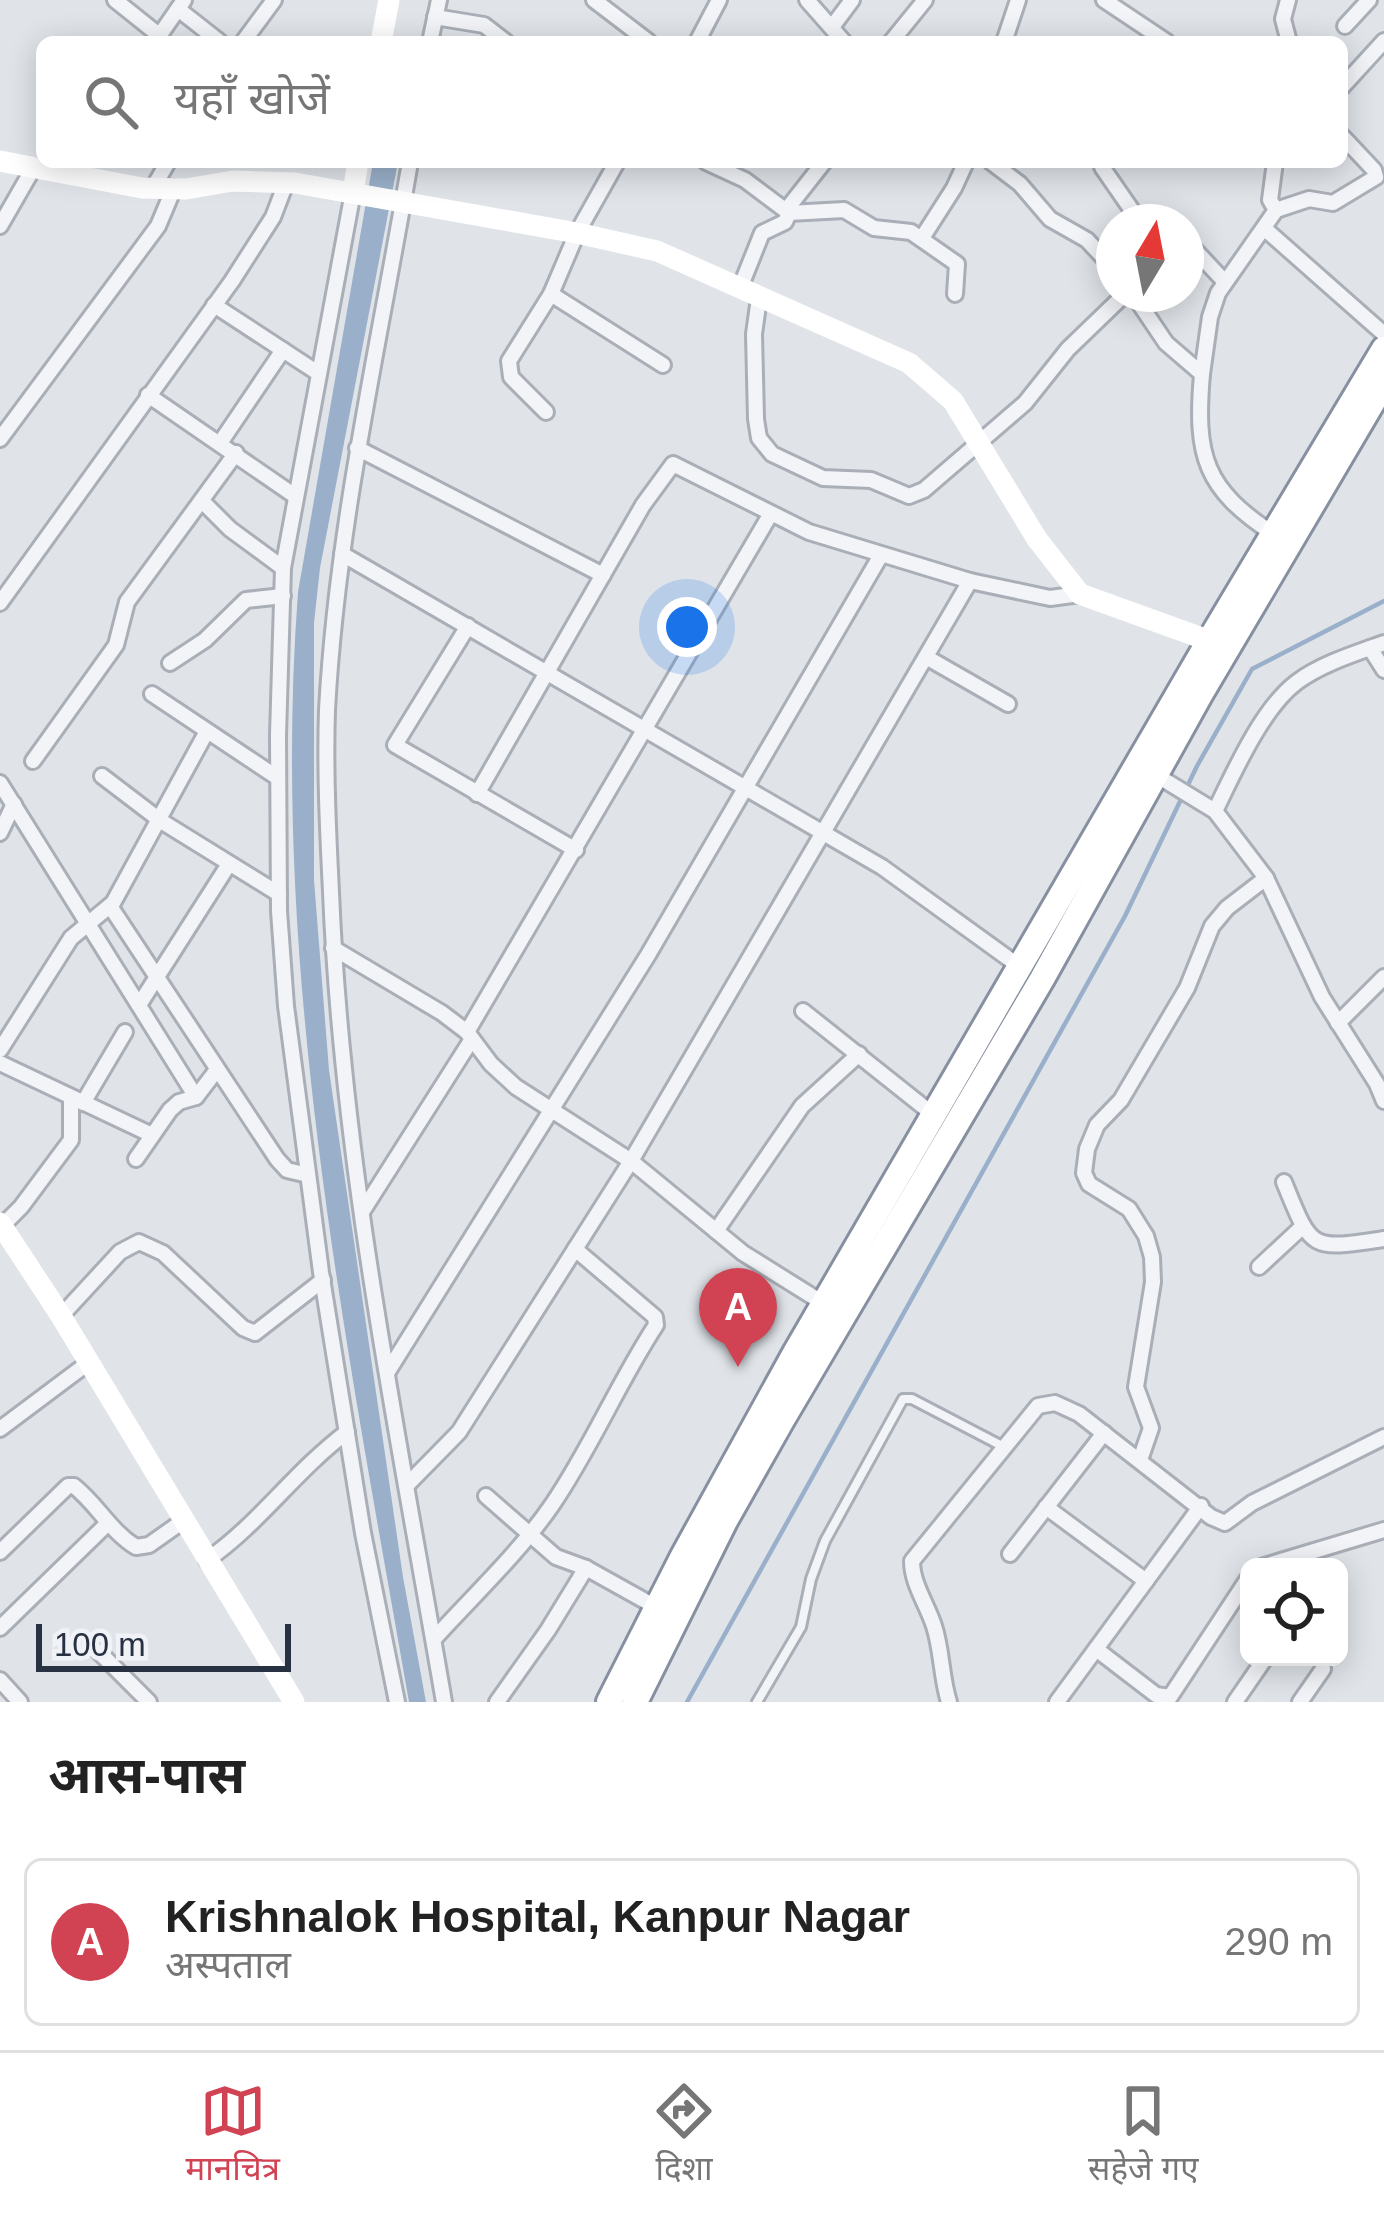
<!DOCTYPE html>
<html lang="hi">
<meta charset="utf-8">
<style>
:root{--surface:#fff;--page:#f6f6f6;--text:#222;--muted:#767676;--line:#e0e0e0;--accent:#d14253}
body{margin:0;font-family:Arial,"Noto Sans Devanagari",sans-serif;background:var(--page);color:var(--text)}
.controls{position:absolute;right:36px;bottom:36px;display:grid;overflow:hidden;border-radius:18px;box-shadow:0 6px 30px #0003}
.controls button{width:108px;height:108px;display:grid;place-items:center;padding:0;border:0;border-bottom:3px solid var(--line);background:var(--surface);color:var(--text);font:60px sans-serif}
.compass{position:absolute;left:1096px;top:204px;width:108px;height:108px;border-radius:50%;background:var(--surface);box-shadow:0 6px 30px #0003;rotate:10deg}
.scale{position:absolute;left:36px;bottom:30px;width:255px;box-sizing:border-box;padding-left:12px;border:6px solid #283141;border-top:0;font-size:33px;line-height:42px;white-space:nowrap;color:#283141;-webkit-text-stroke:9px #f0f2f7;paint-order:stroke}
.you{position:absolute;left:687px;top:627px;width:42px;height:42px;margin:-30px;border:9px solid #fff;border-radius:50%;background:#1a73e8;box-shadow:0 0 0 18px #1a73e833}
.badge{display:grid;place-items:center;width:78px;height:78px;border-radius:50%;background:var(--accent);color:#fff;font-size:39px;font-weight:700}
.pin{position:absolute;translate:-50% -99px;filter:drop-shadow(0 3px 6px #0008)}
.pin::after{content:'';position:absolute;top:63px;width:42px;height:36px;background:inherit;clip-path:polygon(0 0,100% 0,50% 100%)}
.list{margin:0;padding:0;list-style:none}
h2{display:flex;justify-content:space-between;align-items:center;height:156px;margin:0;padding:0 48px;font-size:51px}
h2 small{font-size:39px;font-weight:400;color:var(--muted)}
.list li{display:grid;grid-template-columns:78px 1fr auto;gap:36px;align-items:center;box-sizing:border-box;height:168px;margin:0 24px 24px;padding:0 24px;border:3px solid var(--line);border-radius:18px}
.list b{display:block;font-size:45px;white-space:nowrap}
.list p{margin:0;font-size:39px;white-space:nowrap;color:var(--muted)}
.list em{font-size:39px;font-style:normal;color:var(--muted)}
.icon{flex:none;width:66px;height:66px;fill:none;stroke:currentColor;stroke-width:2;stroke-linecap:round;stroke-linejoin:round}
.map{position:relative;flex:none;width:1384px;height:1702px;overflow:hidden}
.search{position:absolute;background:var(--surface);box-shadow:0 6px 30px #0003;left:36px;right:36px;top:36px;height:132px;display:flex;align-items:center;gap:30px;box-sizing:border-box;padding:0 42px;border-radius:18px;color:var(--muted);font-size:45px}
.sheet{height:348px;background:var(--surface)}
nav{display:flex;justify-content:space-around;align-items:center;box-sizing:border-box;height:168px;border-top:3px solid var(--line);background:var(--surface);font-size:33px;color:var(--muted)}
nav a{display:grid;justify-items:center;gap:6px}
nav .on{color:var(--accent)}
.map>svg:first-child{display:block}
</style>
<div class="map">
<svg width="1384" height="1702" viewBox="0 0 1384 1702">
<rect width="100%" height="100%" fill="#e0e4e9"/>
<path fill="#9ab0ca" d="M373,162H398L320,568L314,623V880L329,1070L403,1577L426,1702H409C345,1336 270,966 298,592Z"/>
<g fill="none" stroke-linecap="round" stroke-linejoin="round">
<path stroke="#9ab0ca" stroke-width="4.5" d="M687,1702L1125,916L1197,766L1252,669L1384,601"/>
<defs>
<path id="lane" d="M757,1702L801,1627L811,1579L825,1541L903,1399H912L1004,1447"/>
<g id="street">
<path d="M115,0L160,36"/>
<path d="M594,0L649,42"/>
<path d="M807,0L844,42"/>
<path d="M1104,0L1167,42"/>
<path d="M1288,0L1283,19L1289,42"/>
<path d="M178,9L220,42"/>
<path d="M435,17L484,25L506,42"/>
<path d="M1345,26L1369,0"/>
<path d="M832,27L852,0"/>
<path d="M155,42L184,0"/>
<path d="M243,42L274,0"/>
<path d="M430,42L439,0"/>
<path d="M697,42L719,0"/>
<path d="M891,42L925,0"/>
<path d="M1004,42L1018,0"/>
<path d="M1342,87L1384,41"/>
<path d="M410,162C379,345 337,524 327,710C325,771 328,832 331,892C342,1165 398,1433 444,1702"/>
<path d="M706,162L745,180L789,213L785,222L762,233L740,288"/>
<path d="M991,162L1020,184L1050,219L1087,240L1114,269"/>
<path d="M1275,162L1270,200L1276,210L1309,199L1333,203L1376,177L1374,170L1342,136"/>
<path d="M1102,167L1140,222"/>
<path d="M153,188L168,162"/>
<path d="M353,192L283,568L278,735L279,911L286,1006L321,1272L363,1533L397,1702"/>
<path d="M787,209L824,162"/>
<path d="M789,213L844,210L874,228L911,232L957,264L955,294"/>
<path d="M0,226L34,167"/>
<path d="M1265,229L1384,334"/>
<path d="M922,238L954,188L966,162"/>
<path d="M1186,253L1194,249L1224,281"/>
<path d="M551,294L663,365"/>
<path d="M1133,294L1166,343L1202,374C1195,456 1204,489 1275,535"/>
<path d="M759,298L754,334L756,419L759,438L772,454L823,478L871,480L909,496L924,490L1025,403L1068,349L1125,294"/>
<path d="M214,305L318,373"/>
<path d="M1202,374L1210,317L1218,293L1276,210"/>
<path d="M148,395L295,496"/>
<path d="M546,412L511,377L509,361L551,294L577,233L617,162"/>
<path d="M0,439L158,226L174,188"/>
<path d="M220,443L283,350"/>
<path d="M357,448L603,575"/>
<path d="M202,501L230,529L283,568"/>
<path d="M342,554L882,867L1023,969"/>
<path d="M0,603L232,281L273,217L286,183"/>
<path d="M468,626L395,745L576,850"/>
<path d="M1370,648L1384,670"/>
<path d="M926,657L1008,704"/>
<path d="M170,663L205,640L246,600L283,596"/>
<path d="M152,694L278,778"/>
<path d="M33,761L116,645L127,602L236,453"/>
<path d="M1156,775L1215,811L1266,878L1322,997L1377,1084L1384,1101"/>
<path d="M102,776L161,821L279,894"/>
<path d="M0,783L196,1097"/>
<path d="M477,794L643,505L673,464L809,532L970,581L1050,598L1080,594"/>
<path d="M1215,811C1234,772 1262,708 1297,682C1321,664 1356,653 1384,643"/>
<path d="M0,833L14,804"/>
<path d="M110,906L277,1159L287,1170L308,1175"/>
<path d="M333,948L442,1013L467,1032L491,1064L516,1087L631,1161L743,1253L823,1303"/>
<path d="M139,1005L229,864"/>
<path d="M803,1011L935,1116"/>
<path d="M1338,1023L1384,977"/>
<path d="M467,1032L770,515"/>
<path d="M0,1050L71,938L113,903L206,733"/>
<path d="M0,1063L152,1135"/>
<path d="M83,1103L125,1032"/>
<path d="M136,1159L170,1110L179,1102L196,1097L216,1071"/>
<path d="M1284,1182C1312,1251 1310,1250 1384,1239"/>
<path d="M362,1212L472,1039"/>
<path d="M2,1226L21,1207L71,1140V1098"/>
<path d="M716,1231L802,1106L859,1054"/>
<path d="M1259,1267L1302,1227"/>
<path d="M61,1316L120,1252L139,1242L163,1253L243,1328L255,1333L323,1280"/>
<path d="M387,1373L648,955L881,555"/>
<path d="M0,1429L88,1363"/>
<path d="M1140,1460L1151,1428L1136,1387L1153,1282L1152,1257L1146,1236L1129,1209L1089,1184L1084,1173L1087,1149L1097,1125L1121,1100L1187,988L1212,926L1227,908L1266,878"/>
<path d="M407,1485L459,1432L631,1161L970,581"/>
<path d="M486,1496L556,1557L586,1568L656,1607"/>
<path d="M1046,1507L1146,1581"/>
<path d="M0,1552L68,1486H74C97,1504 110,1531 136,1547L149,1545L183,1521"/>
<path d="M1010,1554L1104,1433"/>
<path d="M207,1560C259,1524 295,1471 347,1432"/>
<path d="M1261,1567L1384,1530"/>
<path d="M0,1628L107,1524"/>
<path d="M434,1639C473,1596 519,1553 552,1505C591,1448 618,1383 656,1325L655,1317L575,1249"/>
<path d="M1096,1649L1156,1695L1170,1697L1249,1577"/>
<path d="M99,1652L149,1702"/>
<path d="M0,1680L20,1702"/>
<path d="M497,1702L548,1630L586,1568"/>
<path d="M949,1702C941,1677 942,1650 934,1626C927,1604 912,1584 912,1561L1038,1406L1055,1403L1079,1414L1211,1517L1225,1523L1252,1503L1384,1437"/>
<path d="M1057,1702L1201,1506"/>
<path d="M1235,1702L1266,1657"/>
<path d="M1300,1702L1323,1669"/>
</g>
<g id="highway">
<path d="M609,1702L683,1556L795,1353L1209,641L1384,349"/>
<path d="M635,1702L725,1521L782,1420L1042,979L1200,695L1384,383"/>
</g>
</defs>
<use href="#lane" stroke="#a9aeb7" stroke-width="14"/>
<use href="#street" stroke="#a9aeb7" stroke-width="20"/>
<use href="#highway" stroke="#8790a0" stroke-width="30"/>
<use href="#lane" stroke="#f3f4f8" stroke-width="8"/>
<use href="#street" stroke="#f3f4f8" stroke-width="14"/>
<g stroke="#fff" stroke-width="21">
<path d="M381,42L389,0"/>
<path d="M0,161L142,188L186,189L233,181L295,183L577,233L657,251L909,363L953,401L1037,539L1080,594L1224,646"/>
<path d="M353,192L358,162"/>
<path d="M0,1223L61,1316L294,1702"/>
</g>
<use href="#highway" stroke="#fff" stroke-width="24"/>
</g>
</svg>
<div class="controls">
<button><svg class="icon" aria-label="locate" viewBox="0 0 24 24"><circle cx="12" cy="12" r="6"/><path d="M12 2v4M12 18v4M2 12h4M18 12h4"/></svg></button>
</div>
<svg class="compass" viewBox="-18 -18 36 36"><path d="M0-13l5 13h-10z" fill="#e53935"/><path d="M0 13l5-13h-10z" fill="#767676"/></svg>
<div class="scale">100 m</div>
<div class="you"></div>
<div class="pin badge" style="left:738px;top:1367px">A</div>
<div class="search"><svg class="icon" aria-label="search" viewBox="0 0 24 24"><circle cx="10" cy="10" r="6"/><path d="M15 15l6 6"/></svg>यहाँ खोजें</div>
</div>
<section class="sheet">
<h2>आस-पास<small></small></h2>
<ul class="list">
<li><span class="badge">A</span><div><b>Krishnalok Hospital, Kanpur Nagar</b><p>अस्पताल</p></div><em>290 m</em></li>
</ul>
</section>
<nav>
<a class="on"><svg class="icon" aria-label="map" viewBox="0 0 24 24"><path d="M3 6l6-2 6 2 6-2v14l-6 2-6-2-6 2zM9 4v14M15 6v14"/></svg>मानचित्र</a>
<a><svg class="icon" aria-label="directions" viewBox="0 0 24 24"><path d="M12 3l9 9-9 9-9-9zM9 14v-3h6M13 9l2 2-2 2"/></svg>दिशा</a>
<a><svg class="icon" aria-label="saved" viewBox="0 0 24 24"><path d="M7 4h10v16l-5-4-5 4z"/></svg>सहेजे गए</a>
</nav>
